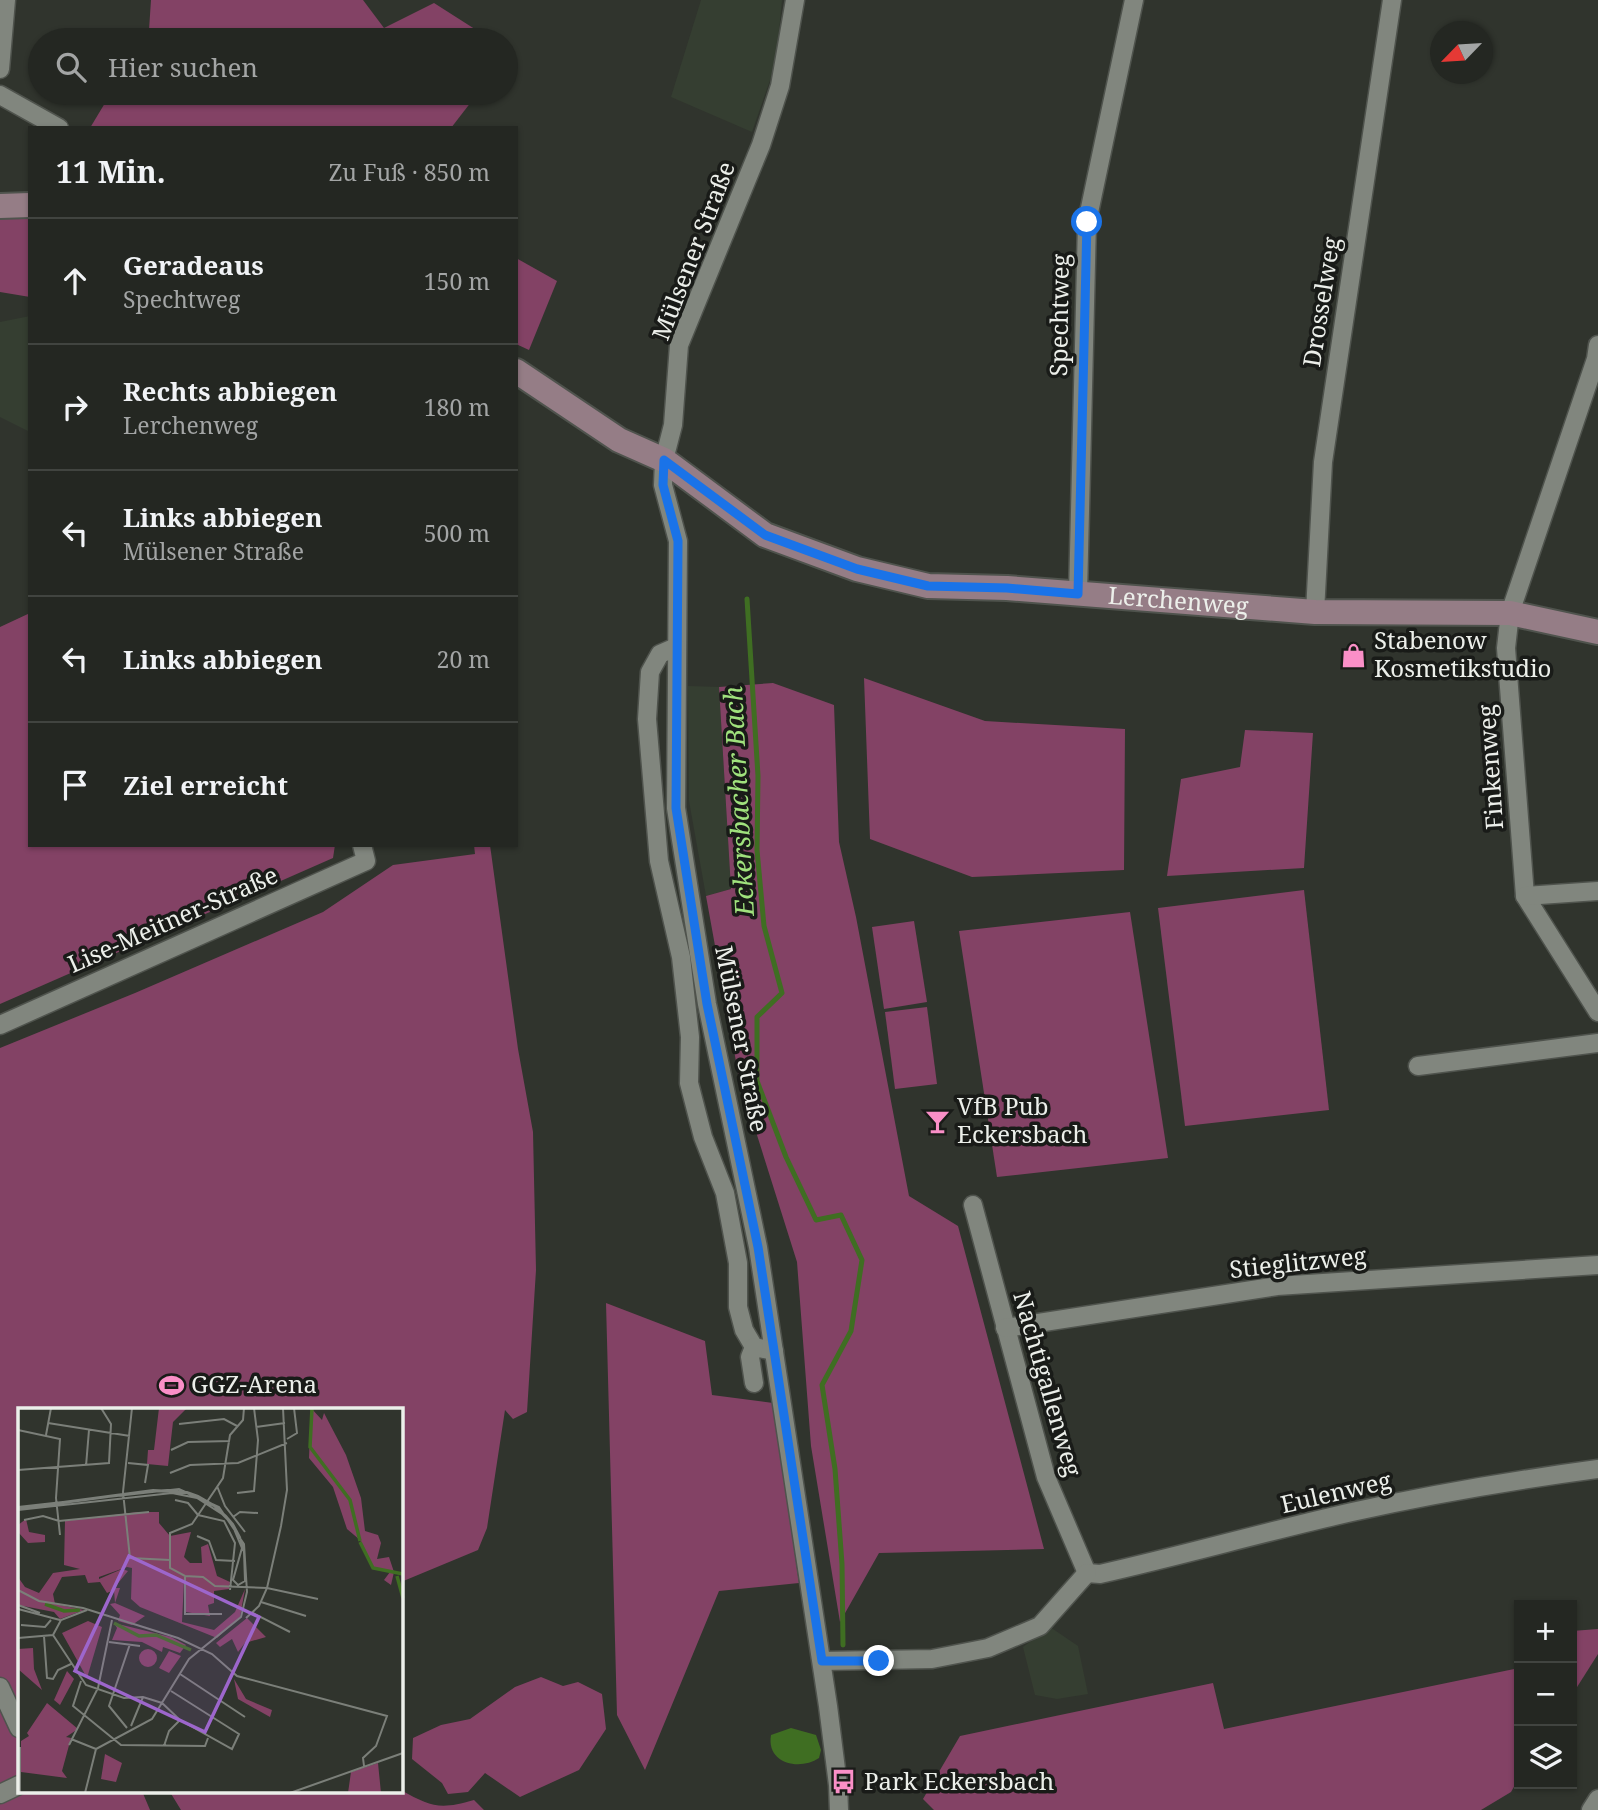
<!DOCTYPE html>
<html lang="de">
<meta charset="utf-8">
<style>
:root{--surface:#242722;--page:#30332f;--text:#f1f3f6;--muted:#a3a5a5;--line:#414440}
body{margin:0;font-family:"Noto Serif",serif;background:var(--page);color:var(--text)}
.controls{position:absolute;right:21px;bottom:21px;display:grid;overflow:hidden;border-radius:0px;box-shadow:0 2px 5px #0004}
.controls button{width:63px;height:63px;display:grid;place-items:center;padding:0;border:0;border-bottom:2px solid var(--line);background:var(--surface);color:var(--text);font:35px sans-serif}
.compass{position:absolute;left:1430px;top:21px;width:63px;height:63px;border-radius:50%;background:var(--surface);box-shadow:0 2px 5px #0004;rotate:245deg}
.stop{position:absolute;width:21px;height:21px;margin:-16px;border:5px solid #1a73e8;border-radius:50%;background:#fff}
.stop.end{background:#1a73e8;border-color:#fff;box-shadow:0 2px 7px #0008}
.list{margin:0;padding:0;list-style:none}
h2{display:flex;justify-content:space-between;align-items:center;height:91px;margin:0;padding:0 28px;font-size:30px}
h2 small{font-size:23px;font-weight:400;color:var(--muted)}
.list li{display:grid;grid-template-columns:46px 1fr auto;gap:21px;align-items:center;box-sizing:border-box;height:126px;padding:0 28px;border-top:2px solid var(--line)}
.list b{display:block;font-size:26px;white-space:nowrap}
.list p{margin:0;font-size:23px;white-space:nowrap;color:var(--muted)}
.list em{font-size:23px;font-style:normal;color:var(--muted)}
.icon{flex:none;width:38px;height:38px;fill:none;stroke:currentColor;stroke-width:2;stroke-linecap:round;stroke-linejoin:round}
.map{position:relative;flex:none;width:1598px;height:1810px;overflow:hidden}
.search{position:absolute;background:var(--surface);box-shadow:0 2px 5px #0004;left:28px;top:28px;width:490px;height:77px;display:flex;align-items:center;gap:18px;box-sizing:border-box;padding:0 24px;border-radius:38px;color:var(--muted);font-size:26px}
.panel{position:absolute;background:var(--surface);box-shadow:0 2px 5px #0004;left:28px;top:126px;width:490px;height:721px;border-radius:0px}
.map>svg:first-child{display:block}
</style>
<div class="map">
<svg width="1598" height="1810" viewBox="0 0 1598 1810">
<rect width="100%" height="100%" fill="#30342d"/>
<g fill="#353e31">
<path d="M701,0H782L776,63L752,132L671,97Z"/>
<path d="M30,316V432L0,417V322Z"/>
<path d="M688,686L719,687L731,889L706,896L689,801Z"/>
<path d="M1050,1627L1078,1646L1088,1694L1057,1699L1035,1695L1023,1647Z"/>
</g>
<g fill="#834265">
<path d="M151,0H363L384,28L434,3L492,40H143L149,30Z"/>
<path d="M111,93H478L451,128H90Z"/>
<path d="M30,216V297L0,292V217Z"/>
<path d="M516,258L557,281L529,350L516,344Z"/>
<path d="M30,613V845H335L333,858L0,1004V627Z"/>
<path d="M864,678L985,721L1125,729L1124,870L972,877L870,839Z"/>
<path d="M773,683L834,705L839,842L856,917L909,1196L958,1226L1044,1549L879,1553L840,1622L811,1446L797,1262L739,1078L706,896L731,889L719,687Z"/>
<path d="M1245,730L1313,733L1304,868L1167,876L1181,779L1240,767Z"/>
<path d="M474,845H490L518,1049L533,1132L536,1270L527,1412L513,1419L505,1410L487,1528L478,1550L401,1582V1409H19V1791H142L150,1810H0V1048L135,993L323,912L393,865L475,854Z"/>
<path d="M1304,890L1329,1110L1185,1126L1158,908Z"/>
<path d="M1130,912L1168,1158L997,1177L959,931Z"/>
<path d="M914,921L927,1002L884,1009L872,927Z"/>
<path d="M927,1007L937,1084L895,1089L885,1012Z"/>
<path d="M606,1303L705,1341L712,1395L773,1403L799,1583L719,1591L645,1770L617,1715Z"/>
<path d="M1598,1629V1654L1572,1695V1631Z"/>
<path d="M1519,1668V1778L1511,1792L1481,1810H934L923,1799L960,1736L1213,1683L1224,1729Z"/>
<path d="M541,1677L563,1686L578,1682L602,1694L606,1729L579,1770L520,1797L485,1773L468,1792L448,1794L442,1783L412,1759L413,1738L441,1725L470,1719L515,1687Z"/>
<path d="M401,1790C431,1807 440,1810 474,1800L484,1810H181L170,1792Z"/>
</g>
<path fill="#3f6e22" d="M791,1728L816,1735L821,1750L819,1758C800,1771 766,1764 771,1735Z"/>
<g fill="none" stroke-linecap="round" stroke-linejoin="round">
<path stroke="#3f6e22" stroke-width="5" d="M747,599L758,776L757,850L764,926L782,993L757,1017V1081L786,1157L816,1220L841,1215L862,1260L851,1331L822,1385L835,1469L842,1564L843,1645"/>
<defs>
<g id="street">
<path d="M795,0L780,86L761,145L679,345L673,425L664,460L663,485L678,541L676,808L707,1004L758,1247L828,1706L838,1785L839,1810"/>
<path d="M0,69L6,0"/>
<path d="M0,95L59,128"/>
<path d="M1598,345L1596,359L1510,613L1506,648L1525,896L1598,1012"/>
<path d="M1078,594L1087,222L1134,0"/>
<path d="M1315,612L1323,462L1392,0"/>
<path d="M676,647L660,654L650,672L647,719L659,861L681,957L690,1037L689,1083L703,1137L725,1193L738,1263V1307L744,1330L754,1347L774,1351"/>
<path d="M1525,896L1598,891"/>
<path d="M0,1025L366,861L362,845"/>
<path d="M1418,1066L1598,1043"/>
<path d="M973,1205L1046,1477L1087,1573"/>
<path d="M1005,1328L1277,1286L1598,1265"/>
<path d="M754,1347L750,1357L754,1383"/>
<path d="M1087,1573L1100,1574C1184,1555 1268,1531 1352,1512C1433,1494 1516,1480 1598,1469"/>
<path d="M822,1661L932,1659L988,1648L1040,1626L1087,1573"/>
<path d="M0,1687L19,1728"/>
<path d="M0,1794L19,1785"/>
<path d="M1591,1810L1598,1799"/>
</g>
<g id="secondary">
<path d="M0,206L30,205"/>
<path id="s1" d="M516,371L619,440L664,460L765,535L857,569L928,586L1007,588L1315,612L1510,613L1598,632"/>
</g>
</defs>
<use href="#street" stroke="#4f534d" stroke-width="21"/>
<use href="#secondary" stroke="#4f534d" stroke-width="28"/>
<use href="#street" stroke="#81867e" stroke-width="18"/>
<use href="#secondary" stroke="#957d86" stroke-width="24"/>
</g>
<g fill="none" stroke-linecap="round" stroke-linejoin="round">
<path stroke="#1a73e8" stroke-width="9" d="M879,1661H822L758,1247L707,1004L676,808L678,541L663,485L664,460L765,535L857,569L928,586L1007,588L1078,594L1087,222"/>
</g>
<defs>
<symbol id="shop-bare" viewBox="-9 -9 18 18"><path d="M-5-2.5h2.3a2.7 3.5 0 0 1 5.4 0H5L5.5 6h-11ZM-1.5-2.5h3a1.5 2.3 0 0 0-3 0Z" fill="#fa8fc7" stroke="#191b18" stroke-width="2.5" paint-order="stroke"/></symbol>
<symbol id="bar-bare" viewBox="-9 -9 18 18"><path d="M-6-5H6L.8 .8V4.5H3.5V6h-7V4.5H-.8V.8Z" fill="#fa8fc7" stroke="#191b18" stroke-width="2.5" paint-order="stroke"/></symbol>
<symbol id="stadium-bare" viewBox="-9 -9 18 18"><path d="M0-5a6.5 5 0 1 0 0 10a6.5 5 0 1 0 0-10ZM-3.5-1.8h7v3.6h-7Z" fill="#fa8fc7" stroke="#191b18" stroke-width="2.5" paint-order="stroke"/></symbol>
<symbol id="bus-bare" viewBox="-9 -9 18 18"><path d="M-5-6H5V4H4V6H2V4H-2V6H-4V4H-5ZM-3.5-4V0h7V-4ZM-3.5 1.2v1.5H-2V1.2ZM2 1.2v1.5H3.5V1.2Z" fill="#fa8fc7" stroke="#191b18" stroke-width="2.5" paint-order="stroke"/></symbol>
</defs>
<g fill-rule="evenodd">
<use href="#shop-bare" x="1336" y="638" width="35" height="35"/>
<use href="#bar-bare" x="920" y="1104" width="35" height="35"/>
<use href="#stadium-bare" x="154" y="1368" width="35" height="35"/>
<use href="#bus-bare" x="826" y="1764" width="35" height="35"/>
</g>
<g text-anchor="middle" stroke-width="7" stroke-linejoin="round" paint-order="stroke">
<g font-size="24" fill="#ecefea" stroke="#191b18">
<text transform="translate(694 251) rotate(-69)" y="8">Mülsener Straße</text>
<text transform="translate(1322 302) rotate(-81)" y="8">Drosselweg</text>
<text transform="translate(1060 315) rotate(-89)" y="8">Spechtweg</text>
<text dy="8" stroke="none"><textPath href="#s1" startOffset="721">Lerchenweg</textPath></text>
<text transform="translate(1491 767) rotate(-94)" y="8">Finkenweg</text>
<text transform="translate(173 920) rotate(-24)" y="8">Lise-Meitner-Straße</text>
<text transform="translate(741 1039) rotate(79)" y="8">Mülsener Straße</text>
<text transform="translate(1298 1263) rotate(-6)" y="8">Stieglitzweg</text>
<text transform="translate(1047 1384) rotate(74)" y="8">Nachtigallenweg</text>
<text transform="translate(1336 1493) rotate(-13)" y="8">Eulenweg</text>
</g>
<g font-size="24" fill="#ecefea" stroke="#191b18" text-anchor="start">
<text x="1374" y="649">Stabenow<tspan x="1374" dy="28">Kosmetikstudio</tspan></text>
<text x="957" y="1115">VfB Pub<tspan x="957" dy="28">Eckersbach</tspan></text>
<text x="191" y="1393">GGZ-Arena</text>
<text x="864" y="1790">Park Eckersbach</text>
</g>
<g font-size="26" font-style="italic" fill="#a0e27d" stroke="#191b18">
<text transform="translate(739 801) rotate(-93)" y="9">Eckersbacher Bach</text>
</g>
</g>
<g transform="translate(18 1408)">
<rect width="385" height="385" fill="#30342d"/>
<path d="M141,0H169L155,14L150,58L129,56L130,42H136ZM293,0L304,12L306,5L328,47L343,90L347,123L360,127L363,135L359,151L371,149L376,164L373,177L366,172L372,164L355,160L342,132L329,121L315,79L291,50ZM120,104H141V115L152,128L173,124L166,149L172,155H184L183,139L190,136L199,168L212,174L211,181L196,183V195L190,197L192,208L168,204L166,173L164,214L196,222L217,204L227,181L222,209L199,230L122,199L113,191L114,160L109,159L81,169V171L104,161L110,163L96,180H102L97,195L127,208L114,217L100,213L102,207L92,196L97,195L96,182L89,185L82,174L70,175L67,167L44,169L35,186L37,196L66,202L42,211L36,204L0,197V169L7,179L21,185L35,165L62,161L46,157L47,113ZM8,111L11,124L27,127V134L10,135L0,124V117ZM229,210L248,229L227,235L220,244L214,231L202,239L198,235ZM70,213L84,219L69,270L44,225ZM96,215L153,229L168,237L162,245L145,239L144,244L124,234L94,232L99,220ZM15,240L16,261L24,282L0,261V241ZM121 250a9 9 0 1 1 18 0a9 9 0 1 1-18 0ZM151,243L163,248L151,265L141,260ZM49,263L56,271L42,297L36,292ZM216,271L228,291L254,302L252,309L220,291ZM29,295L60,321L48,329L53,330L44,363L49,370L3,364V333L11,328L9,325ZM87,346L104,355L98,374L83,371ZM360,355L363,385H330L333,364Z" fill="#834265"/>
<path fill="none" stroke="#3f6e22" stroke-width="3.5" d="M294,0L292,39L332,92L342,133M342,134L355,160L385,166M379,168L385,190M27,196L46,203L62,202M96,215L121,228L138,227L173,242"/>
<path fill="none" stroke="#7b7f79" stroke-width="2" d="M114,0L105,84L112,150L152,152M226,0L225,12L212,27L205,70L174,116L152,125V160L167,168L185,169L197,178L249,180L300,191M30,15L112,28M161,16L206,11L219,18M238,19L267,15M0,22L42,31L38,90L42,127M28,27L33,0M269,31L279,25L276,0M153,42L170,34L212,33M110,55L130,57L127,75M68,58L71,22M0,62L91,55L93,16L83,0M152,65L172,57L220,55L269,35M199,78L207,98L227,124M219,85L236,83L240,32L236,0M157,92L170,95L180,107M0,99L161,81L201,99L226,136L229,184L223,209L171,251L134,311L78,341L67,385M0,100L135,82L156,83L169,84L180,88L196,97L208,108L215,116L222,129L226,144L227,173L220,177L215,172L224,140L214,116L196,98L169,85L135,83L0,101M0,102L154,85L179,90L210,110M180,107L206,113L217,135L212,182M215,109L222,104L240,105M6,112L25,108L41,113L131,104M179,128L191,133L198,152L217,153M167,168V206H204M0,182L21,193L65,200L160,230L194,246L219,268L369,308L358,338L345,350L346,358M243,194L288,208M0,197L22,205M0,201L42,212M235,205L272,224M228,210L241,198L249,180L263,118L269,82L265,0M3,217L27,219L33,212M35,227L68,277L106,290L125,289L144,295L162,312L214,341L221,326L153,283M26,228L29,270L35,271L40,262L53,256M0,230L35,227L43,212L69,202M91,234L122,238M162,266L227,309M63,273L55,298L103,337L187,338L190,330M113,318L125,289M109,320L91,298L112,236M53,331L78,341M51,337L80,280L94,212M146,338L151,323L162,312M2,385V339M272,385L385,345"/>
<path fill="#9d66cc" fill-opacity="0.15" stroke="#9d66cc" stroke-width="3.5" d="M111,148L241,209L187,324L57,263Z"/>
<rect width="385" height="385" fill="none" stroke="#ecefea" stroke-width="3.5"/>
</g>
</svg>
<div class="controls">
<button>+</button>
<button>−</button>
<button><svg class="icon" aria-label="layers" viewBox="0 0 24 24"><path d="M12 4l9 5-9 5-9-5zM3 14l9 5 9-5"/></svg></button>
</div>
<svg class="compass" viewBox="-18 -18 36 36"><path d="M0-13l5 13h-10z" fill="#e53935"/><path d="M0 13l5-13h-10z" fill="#a3a5a5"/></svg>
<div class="stop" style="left:1087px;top:222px"></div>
<div class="stop end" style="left:879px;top:1661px"></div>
<div class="search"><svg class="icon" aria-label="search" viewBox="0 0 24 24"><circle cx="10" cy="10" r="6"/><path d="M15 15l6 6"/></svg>Hier suchen</div>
<section class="panel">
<h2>11 Min.<small>Zu Fuß · 850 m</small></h2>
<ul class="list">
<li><svg class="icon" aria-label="ahead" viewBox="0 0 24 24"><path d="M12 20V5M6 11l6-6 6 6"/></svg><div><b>Geradeaus</b><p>Spechtweg</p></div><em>150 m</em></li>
<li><svg class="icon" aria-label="right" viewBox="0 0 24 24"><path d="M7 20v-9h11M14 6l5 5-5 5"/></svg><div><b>Rechts abbiegen</b><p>Lerchenweg</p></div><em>180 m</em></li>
<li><svg class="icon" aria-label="left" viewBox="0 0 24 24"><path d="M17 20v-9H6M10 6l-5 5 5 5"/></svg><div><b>Links abbiegen</b><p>Mülsener Straße</p></div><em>500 m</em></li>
<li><svg class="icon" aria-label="left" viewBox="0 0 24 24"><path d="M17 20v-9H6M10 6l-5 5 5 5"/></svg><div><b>Links abbiegen</b></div><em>20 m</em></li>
<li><svg class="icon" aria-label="arrive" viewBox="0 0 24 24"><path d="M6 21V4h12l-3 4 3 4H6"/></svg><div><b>Ziel erreicht</b></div></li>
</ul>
</section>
</div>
